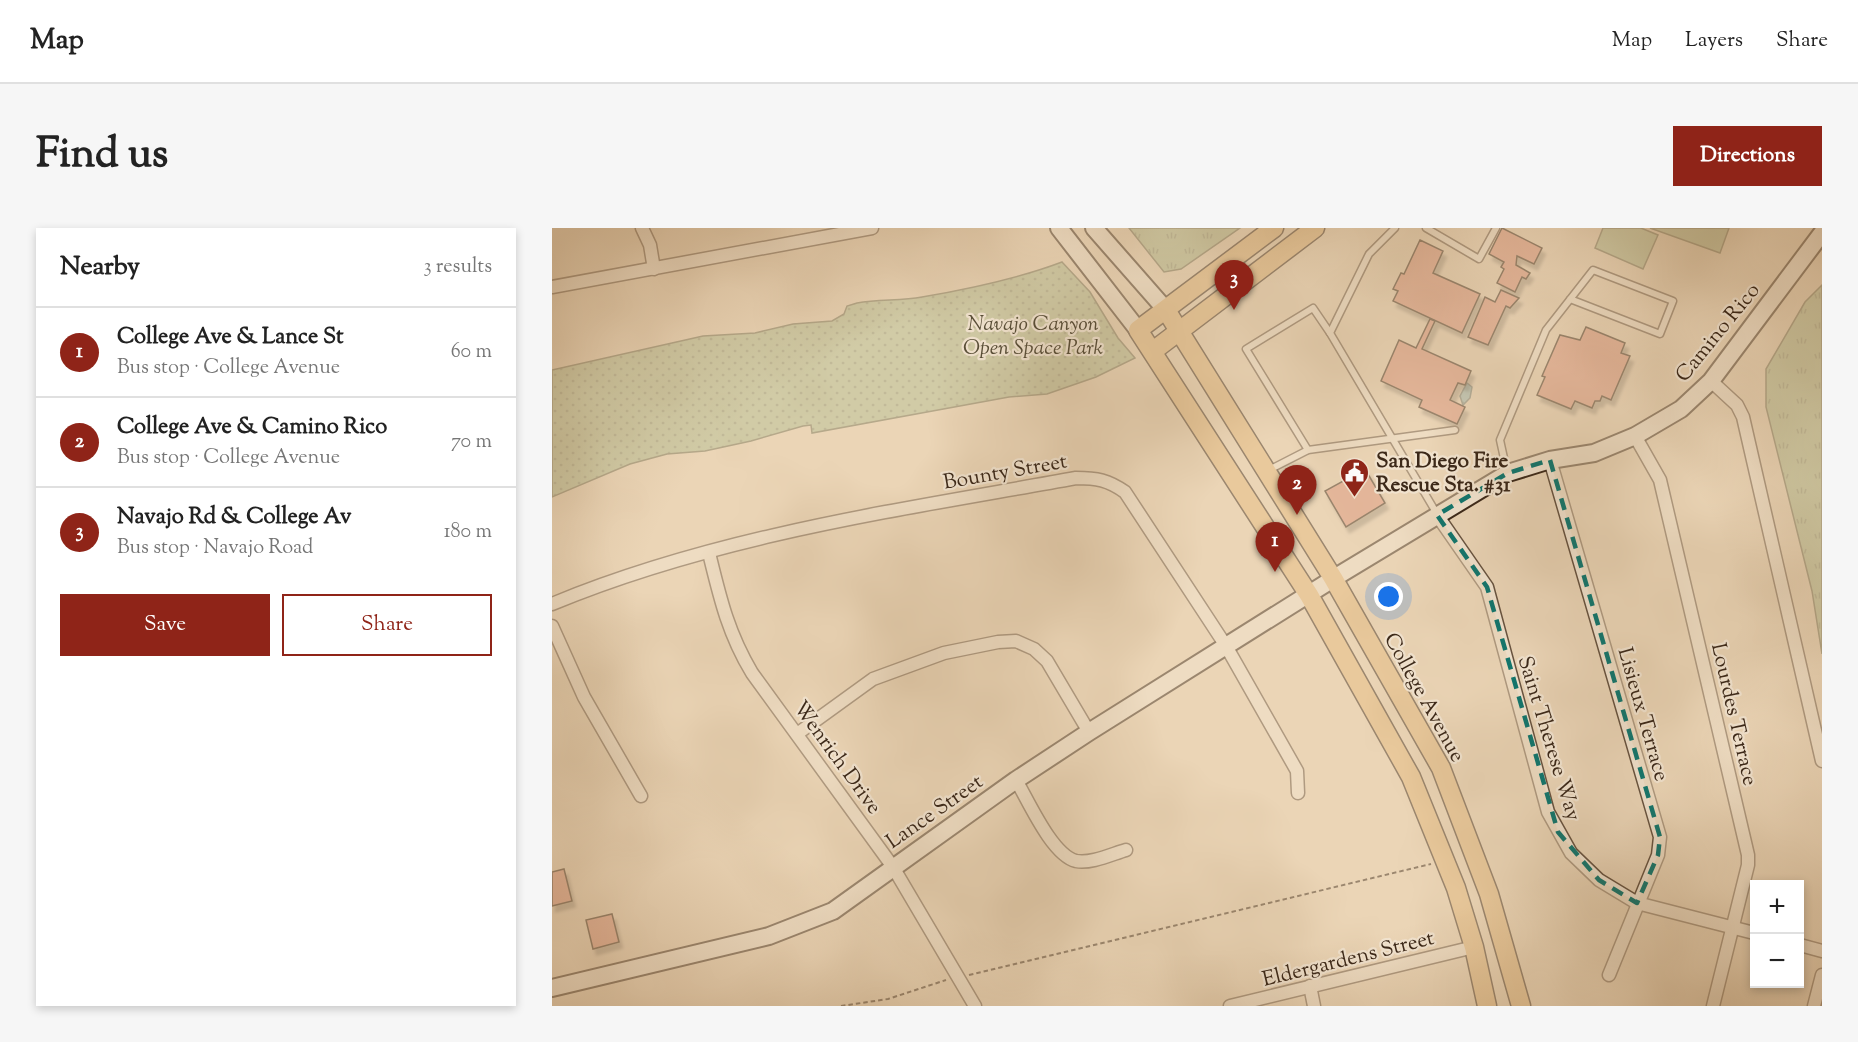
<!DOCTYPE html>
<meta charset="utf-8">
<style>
:root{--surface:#fff;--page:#f6f6f6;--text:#222;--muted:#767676;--line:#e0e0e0;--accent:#8f2418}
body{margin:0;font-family:"Sorts Mill Goudy",serif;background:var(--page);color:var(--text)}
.controls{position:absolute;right:18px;bottom:18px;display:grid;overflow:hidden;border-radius:0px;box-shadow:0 3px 9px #0003}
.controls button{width:54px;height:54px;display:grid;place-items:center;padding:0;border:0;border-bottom:2px solid var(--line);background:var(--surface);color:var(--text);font:30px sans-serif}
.you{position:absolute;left:837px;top:369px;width:21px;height:21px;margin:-15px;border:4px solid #fff;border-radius:50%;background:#1a73e8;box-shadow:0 0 0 9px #1a73e833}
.badge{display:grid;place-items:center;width:39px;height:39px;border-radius:50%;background:var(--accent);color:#fff;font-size:20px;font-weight:700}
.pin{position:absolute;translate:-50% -50px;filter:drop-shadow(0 2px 3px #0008)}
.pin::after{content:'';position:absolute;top:32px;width:21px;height:18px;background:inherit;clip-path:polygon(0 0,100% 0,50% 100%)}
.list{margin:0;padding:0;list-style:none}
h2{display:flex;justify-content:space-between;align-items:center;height:78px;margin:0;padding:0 24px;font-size:26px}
h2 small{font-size:20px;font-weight:400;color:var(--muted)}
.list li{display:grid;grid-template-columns:39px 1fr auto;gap:18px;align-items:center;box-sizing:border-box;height:90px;padding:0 24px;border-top:2px solid var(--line)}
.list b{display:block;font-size:22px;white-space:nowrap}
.list p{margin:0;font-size:20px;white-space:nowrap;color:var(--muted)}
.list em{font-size:20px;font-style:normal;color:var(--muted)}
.actions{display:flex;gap:12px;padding:18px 24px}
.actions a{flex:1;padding:14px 0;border:2px solid var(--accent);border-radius:0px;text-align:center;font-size:21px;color:var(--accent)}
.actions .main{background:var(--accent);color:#fff}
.map{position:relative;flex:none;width:1270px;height:778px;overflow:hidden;border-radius:0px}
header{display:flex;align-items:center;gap:36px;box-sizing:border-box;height:84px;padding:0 30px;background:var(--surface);border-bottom:2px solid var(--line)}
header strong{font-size:28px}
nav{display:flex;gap:33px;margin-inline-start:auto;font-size:21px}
.intro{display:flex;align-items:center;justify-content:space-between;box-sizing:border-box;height:144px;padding:0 36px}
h1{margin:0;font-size:42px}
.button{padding:15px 27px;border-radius:0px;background:var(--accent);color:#fff;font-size:21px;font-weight:700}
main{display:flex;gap:36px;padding:0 36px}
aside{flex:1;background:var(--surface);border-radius:0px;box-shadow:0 3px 9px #0003}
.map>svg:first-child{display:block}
</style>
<header>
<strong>Map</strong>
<nav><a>Map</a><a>Layers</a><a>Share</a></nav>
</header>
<div class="intro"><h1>Find us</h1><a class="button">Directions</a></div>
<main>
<aside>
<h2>Nearby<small>3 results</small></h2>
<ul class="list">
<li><span class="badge">1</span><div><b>College Ave &amp; Lance St</b><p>Bus stop · College Avenue</p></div><em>60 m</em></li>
<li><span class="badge">2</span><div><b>College Ave &amp; Camino Rico</b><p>Bus stop · College Avenue</p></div><em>70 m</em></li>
<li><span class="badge">3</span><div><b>Navajo Rd &amp; College Av</b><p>Bus stop · Navajo Road</p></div><em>180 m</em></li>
</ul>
<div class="actions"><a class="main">Save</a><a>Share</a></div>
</aside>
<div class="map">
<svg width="1270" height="778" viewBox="0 0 1270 778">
<defs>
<pattern id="grass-tufts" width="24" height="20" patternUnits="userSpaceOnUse" patternTransform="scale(1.5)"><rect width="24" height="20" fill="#b1be93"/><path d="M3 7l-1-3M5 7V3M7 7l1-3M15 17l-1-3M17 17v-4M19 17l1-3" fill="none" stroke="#919a77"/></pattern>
<pattern id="park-dots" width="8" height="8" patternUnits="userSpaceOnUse" patternTransform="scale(1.5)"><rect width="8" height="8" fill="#b1be93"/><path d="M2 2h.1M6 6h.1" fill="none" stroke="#919a77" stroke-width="1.8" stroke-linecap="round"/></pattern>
<pattern id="water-ripples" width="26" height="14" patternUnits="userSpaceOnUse" patternTransform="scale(1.5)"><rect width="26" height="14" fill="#99b8b3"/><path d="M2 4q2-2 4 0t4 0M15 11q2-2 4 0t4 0" fill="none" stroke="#7e9691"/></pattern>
<filter id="shadow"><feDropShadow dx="3.5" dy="6" stdDeviation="1.5" flood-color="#0004"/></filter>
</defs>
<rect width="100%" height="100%" fill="#ebd5b7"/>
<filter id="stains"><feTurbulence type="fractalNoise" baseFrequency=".00333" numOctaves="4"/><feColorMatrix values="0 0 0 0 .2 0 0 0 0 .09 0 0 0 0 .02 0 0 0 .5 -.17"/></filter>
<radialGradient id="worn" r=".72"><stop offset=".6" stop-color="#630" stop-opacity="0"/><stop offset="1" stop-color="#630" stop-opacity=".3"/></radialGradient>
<g fill="url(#grass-tufts)" stroke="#767356" stroke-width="1.5">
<path d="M577,0H688L629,41L612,44Z"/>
<path d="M1270,57V426L1260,363L1214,179V141L1253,74Z"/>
</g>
<path fill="url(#park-dots)" stroke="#767356" stroke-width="1.5" d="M510,34L538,64L566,110L583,130L544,149L495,166L457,169L260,205L259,197L251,198L199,213L153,223L115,226L78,236L0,269V142L151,108L203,105L241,96L280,93L292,86L295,78L305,75C327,71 348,73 370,69C417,61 465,51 510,34Z"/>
<g fill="#b1be93" stroke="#767356" stroke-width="1.5">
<path d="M1051,0H1089L1106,7L1091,41L1043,20Z"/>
<path d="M1098,0H1177L1168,25Z"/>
</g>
<path fill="url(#water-ripples)" stroke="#737e75" stroke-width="1.5" d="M915,155L920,159L918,170L911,177L908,168Z"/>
<g fill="#e0957d" stroke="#3b2819" stroke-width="1.5" filter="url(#shadow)">
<path d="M950,0L990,20L982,36L965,28L964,37L978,45L974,51L970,49L963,64L945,55L952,41L949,39L952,34L937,26Z"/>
<path d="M868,12L891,23L881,45L928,66L910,105L841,73L846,63L841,61L849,45L852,46Z"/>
<path d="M949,62L967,70L958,80L954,78L936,117L916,109L933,69L943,74Z"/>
<path d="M878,91L883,93L870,121L919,143L913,157L906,155L898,172L913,179L905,196L867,179L870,172L829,153L847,112L864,120Z"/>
<path d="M1034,99L1073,115L1069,125L1078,128L1059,172L1050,168L1048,173H1043L1040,180L1023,173L1019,181L985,167L993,149L990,148L1008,107L1028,112Z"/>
<path d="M813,241L833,275L794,299L773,263Z"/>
<path d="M12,641L20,673L0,678V644Z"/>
<path d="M60,686L67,714L41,721L34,692Z"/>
</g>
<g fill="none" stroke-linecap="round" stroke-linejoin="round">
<defs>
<g id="lane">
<path d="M843,0L817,26L778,105L885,286"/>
<path d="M874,0L927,31L944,0"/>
<path d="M756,222L694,121L761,80L778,105"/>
<path d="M715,243L756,222L903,202"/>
<path d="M955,244L948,212L994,102L1041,42L1121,73L1108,106L1018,71"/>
</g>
<g id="street">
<path d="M90,0L98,17L102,41"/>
<path d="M0,59L320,0"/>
<path d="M1159,153L1185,177L1191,189L1270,533"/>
<path d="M1083,208L1108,252L1196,627V637L1161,778"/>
<path d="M998,232L1108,609L1106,627L1057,747"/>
<path d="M885,287L935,359L996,584L1019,625L1047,652L1085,675L1202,705"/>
<path d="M157,325C168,370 176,405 200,445L341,639L423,778"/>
<path d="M0,376C166,307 348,282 524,250C545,250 556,252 573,264L674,418L745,543L746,565"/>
<path d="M0,398L32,469L89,568"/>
<path d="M245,506L321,451L392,425L446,414L464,413L482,421L495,433L537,504"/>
<path d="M464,552C477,574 500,627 524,633C539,636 560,626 574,622"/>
<path d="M1248,717L1270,723"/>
<path d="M758,758L762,778"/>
<path d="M678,778L922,719"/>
<path d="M1262,778L1270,747"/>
</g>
<g id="secondary">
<path d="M507,0L586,102"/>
<path d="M542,0L614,82"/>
<path d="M0,760L217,708L281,683L464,552L537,504L792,344L956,245L998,232L1042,225L1083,208L1129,181L1159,153L1270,5"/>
</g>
<g id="primary">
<path d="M722,0L586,102L757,367L859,549L904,660L922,719L935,778"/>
<path d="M614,82L781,350L889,540L937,666L969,778"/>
<path d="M601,123L763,0"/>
</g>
</defs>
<use href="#lane" stroke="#675340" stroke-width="9"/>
<use href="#street" stroke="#675340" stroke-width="15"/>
<use href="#secondary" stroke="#3b2819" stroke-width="20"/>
<use href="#primary" stroke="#3b2819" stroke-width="21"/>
<g stroke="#3b2819" stroke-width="2" stroke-dasharray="4.5 3" stroke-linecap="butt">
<path d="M417,747L879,636"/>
<path d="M289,778L336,771L394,752"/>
</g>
<use href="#lane" stroke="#f2e4d0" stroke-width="6"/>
<use href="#street" stroke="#f2e4d0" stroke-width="12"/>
<use href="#secondary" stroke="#f2e4d0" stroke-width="16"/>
<use href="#primary" stroke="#e6ba7c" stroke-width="18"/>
</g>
<path d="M0 0H1270V778H0ZM998,232L1108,609L1106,627L1085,675L1047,652L1006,604L935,359L885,287L956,245Z" fill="#ebd5b7" fill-opacity=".55" fill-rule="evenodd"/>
<path fill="none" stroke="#0f766e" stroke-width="4.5" stroke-dasharray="12 8" stroke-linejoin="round" d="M998,232L1108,609L1106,627L1085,675L1047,652L1006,604L935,359L885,287L956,245Z"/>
<defs>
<symbol id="civic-pin" viewBox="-11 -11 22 30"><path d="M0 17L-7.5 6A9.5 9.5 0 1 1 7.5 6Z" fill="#8f2418" stroke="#f2e4d0"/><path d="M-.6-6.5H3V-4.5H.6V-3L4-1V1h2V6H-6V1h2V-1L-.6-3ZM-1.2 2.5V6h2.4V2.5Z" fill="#fff"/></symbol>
</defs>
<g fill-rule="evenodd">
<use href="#civic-pin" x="786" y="228" width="33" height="45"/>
</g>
<g text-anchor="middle" stroke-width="4.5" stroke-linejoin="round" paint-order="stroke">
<g font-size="21" font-style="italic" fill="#584e38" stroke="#f2e4d0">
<text x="481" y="102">Navajo Canyon<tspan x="481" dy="24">Open Space Park</tspan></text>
</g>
<g font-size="21" fill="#3b2819" stroke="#f2e4d0">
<text transform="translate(1165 104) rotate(-51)" y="7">Camino Rico</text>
<text transform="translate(453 243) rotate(-10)" y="7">Bounty Street</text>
<text transform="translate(873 469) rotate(61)" y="7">College Avenue</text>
<text transform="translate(1092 486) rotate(74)" y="7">Lisieux Terrace</text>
<text transform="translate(1183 486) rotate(77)" y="7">Lourdes Terrace</text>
<text transform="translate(998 510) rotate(73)" y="7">Saint Therese Way</text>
<text transform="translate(286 529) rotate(54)" y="7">Wenrich Drive</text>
<text transform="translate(382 583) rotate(-35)" y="7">Lance Street</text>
<text transform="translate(796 730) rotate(-14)" y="7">Eldergardens Street</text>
</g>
<g font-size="21" font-weight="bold" fill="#3b2819" stroke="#f2e4d0" text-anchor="start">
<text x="824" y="239">San Diego Fire<tspan x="824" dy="24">Rescue Sta. #31</tspan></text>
</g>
</g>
<rect width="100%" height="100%" filter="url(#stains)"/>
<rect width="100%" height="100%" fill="url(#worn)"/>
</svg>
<div class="controls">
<button>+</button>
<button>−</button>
</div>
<div class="you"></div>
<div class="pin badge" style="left:723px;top:344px">1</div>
<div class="pin badge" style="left:745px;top:287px">2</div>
<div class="pin badge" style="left:682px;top:82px">3</div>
</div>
</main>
